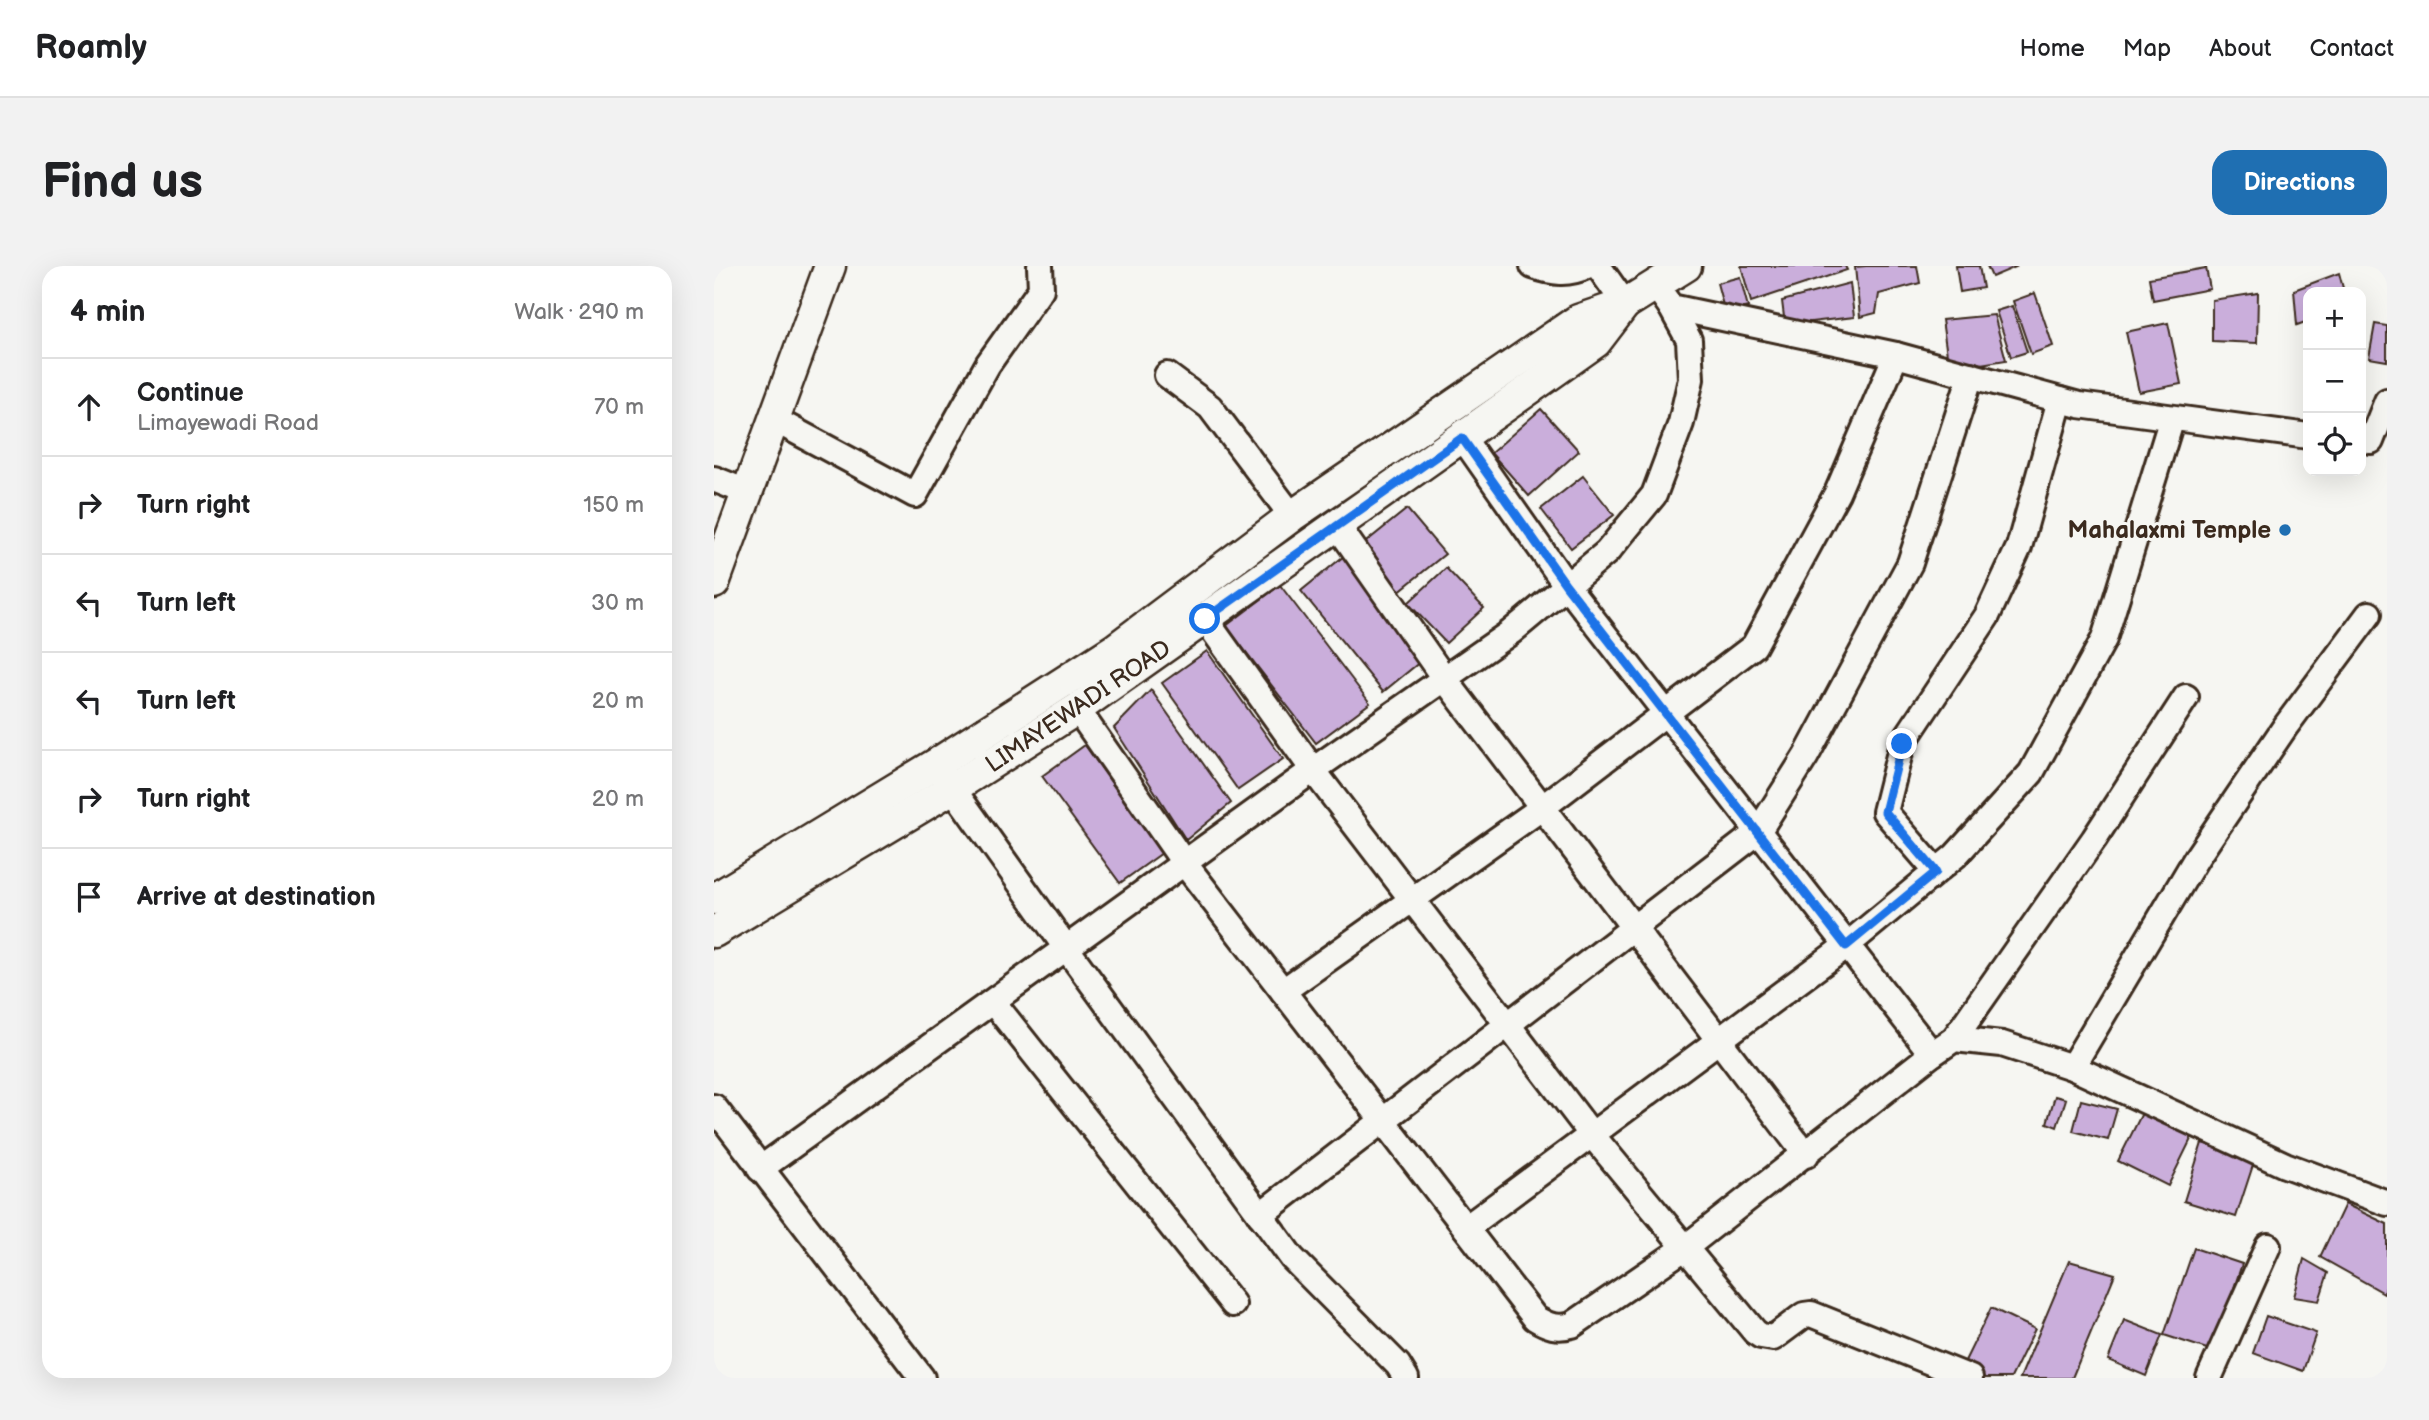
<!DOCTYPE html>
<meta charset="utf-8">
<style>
:root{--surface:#fff;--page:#f2f2f2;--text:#202124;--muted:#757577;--line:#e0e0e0;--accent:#1f6fb2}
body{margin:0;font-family:"Balsamiq Sans",sans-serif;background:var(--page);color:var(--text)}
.controls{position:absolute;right:21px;top:21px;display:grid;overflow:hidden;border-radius:14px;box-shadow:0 7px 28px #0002}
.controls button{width:63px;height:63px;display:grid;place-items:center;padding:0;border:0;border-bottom:2px solid var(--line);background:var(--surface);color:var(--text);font:35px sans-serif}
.stop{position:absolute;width:21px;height:21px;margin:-16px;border:5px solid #1a73e8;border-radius:50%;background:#fff}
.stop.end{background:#1a73e8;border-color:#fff;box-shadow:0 2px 7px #0008}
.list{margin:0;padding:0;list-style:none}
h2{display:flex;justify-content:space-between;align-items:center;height:91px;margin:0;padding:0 28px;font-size:30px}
h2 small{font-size:23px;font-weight:400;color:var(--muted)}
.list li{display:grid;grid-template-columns:46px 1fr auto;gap:21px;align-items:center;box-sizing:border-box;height:98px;padding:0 28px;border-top:2px solid var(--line)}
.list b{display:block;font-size:26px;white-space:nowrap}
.list p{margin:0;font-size:23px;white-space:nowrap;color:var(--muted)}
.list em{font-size:23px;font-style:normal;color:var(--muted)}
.icon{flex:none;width:38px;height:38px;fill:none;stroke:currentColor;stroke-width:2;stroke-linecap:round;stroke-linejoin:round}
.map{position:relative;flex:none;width:1673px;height:1112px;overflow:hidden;border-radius:21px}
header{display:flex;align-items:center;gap:42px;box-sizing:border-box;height:98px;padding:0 35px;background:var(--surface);border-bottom:2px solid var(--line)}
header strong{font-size:33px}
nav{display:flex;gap:38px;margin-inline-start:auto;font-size:24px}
.intro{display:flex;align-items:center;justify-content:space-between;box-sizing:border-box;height:168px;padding:0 42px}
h1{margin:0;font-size:49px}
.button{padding:18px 32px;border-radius:21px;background:var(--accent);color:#fff;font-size:24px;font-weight:700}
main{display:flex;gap:42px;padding:0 42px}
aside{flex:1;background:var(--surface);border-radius:21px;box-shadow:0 7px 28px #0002}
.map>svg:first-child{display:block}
</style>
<header>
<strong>Roamly</strong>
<nav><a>Home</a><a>Map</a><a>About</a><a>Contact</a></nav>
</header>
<div class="intro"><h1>Find us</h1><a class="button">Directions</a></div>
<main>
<aside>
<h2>4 min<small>Walk · 290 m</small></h2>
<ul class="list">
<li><svg class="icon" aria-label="ahead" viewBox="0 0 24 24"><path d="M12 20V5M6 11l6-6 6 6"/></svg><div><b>Continue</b><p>Limayewadi Road</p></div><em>70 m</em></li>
<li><svg class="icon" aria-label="right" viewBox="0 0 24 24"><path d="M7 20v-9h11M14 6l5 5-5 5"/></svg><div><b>Turn right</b></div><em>150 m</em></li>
<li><svg class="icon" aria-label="left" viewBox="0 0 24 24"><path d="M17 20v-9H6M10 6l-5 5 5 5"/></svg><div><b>Turn left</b></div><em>30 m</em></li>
<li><svg class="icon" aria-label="left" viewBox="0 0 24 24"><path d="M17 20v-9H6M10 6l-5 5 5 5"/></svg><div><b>Turn left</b></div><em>20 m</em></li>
<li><svg class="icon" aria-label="right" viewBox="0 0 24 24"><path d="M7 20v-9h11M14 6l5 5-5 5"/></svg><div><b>Turn right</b></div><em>20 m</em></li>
<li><svg class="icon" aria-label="arrive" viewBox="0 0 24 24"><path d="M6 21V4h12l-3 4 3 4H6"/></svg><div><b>Arrive at destination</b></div></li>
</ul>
</aside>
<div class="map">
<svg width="1673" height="1112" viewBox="0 0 1673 1112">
<rect width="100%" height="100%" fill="#f6f6f2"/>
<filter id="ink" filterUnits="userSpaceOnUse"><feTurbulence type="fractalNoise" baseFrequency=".0143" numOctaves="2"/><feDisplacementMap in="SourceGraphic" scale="14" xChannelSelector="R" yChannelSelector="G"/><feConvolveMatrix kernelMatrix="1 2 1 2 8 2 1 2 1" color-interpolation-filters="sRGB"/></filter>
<g filter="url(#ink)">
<g fill="#caaedb" stroke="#3b2a1e" stroke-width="2">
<path d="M1027,0H1131L1133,4L1037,36Z"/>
<path d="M1152,0H1203L1206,17L1165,28L1162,47L1146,51L1141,1Z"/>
<path d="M1242,0H1265L1269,22L1246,26Z"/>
<path d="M1273,0H1301L1302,1L1278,11Z"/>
<path d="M1492,2L1496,23L1439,34L1435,12Z"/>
<path d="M1625,7L1630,26H1594V55L1583,59L1580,24Z"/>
<path d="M1026,11L1034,41L1011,47L1003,17Z"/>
<path d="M1136,17L1140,51L1071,59L1068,35Z"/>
<path d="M1321,27L1339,80L1317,88L1299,35Z"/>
<path d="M1544,27L1543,77L1498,75V34Z"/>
<path d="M1298,40L1313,86L1297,91L1282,45Z"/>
<path d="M1280,49L1292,94L1235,103L1228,54Z"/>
<path d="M1454,57L1467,118L1425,126L1412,66Z"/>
<path d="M1661,58L1673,60V95L1655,92Z"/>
<path d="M827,143L865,185L815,230L777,187Z"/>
<path d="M869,210L900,249L857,282L827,243Z"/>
<path d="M693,243L731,288L684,326L647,280Z"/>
<path d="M630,290L712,391L669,426L587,325Z"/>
<path d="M732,302L770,342L732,377L694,337Z"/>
<path d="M566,319L656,437L602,477L512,360Z"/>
<path d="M493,385L569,493L524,524L448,417Z"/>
<path d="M437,424L517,537L472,574L400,462Z"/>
<path d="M371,479L448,587L406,617L328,510Z"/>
<path d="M1341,830L1352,833L1343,861L1333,857Z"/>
<path d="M1367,834L1403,843L1394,874L1359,865Z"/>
<path d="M1428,847L1478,871L1454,920L1404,895Z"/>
<path d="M1488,877L1541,893L1522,951L1470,935Z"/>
<path d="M1631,938L1673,958V1018L1670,1027L1606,991Z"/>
<path d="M1480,982L1528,998L1499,1085L1450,1069Z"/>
<path d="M1590,993L1614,1007L1605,1035L1580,1031Z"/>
<path d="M1355,995L1401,1008L1358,1112H1306Z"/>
<path d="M1277,1042L1321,1063L1297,1112H1266L1247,1103Z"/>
<path d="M1552,1050L1602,1067L1589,1105L1539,1087Z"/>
<path d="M1410,1054L1448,1069L1432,1110L1394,1094Z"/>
</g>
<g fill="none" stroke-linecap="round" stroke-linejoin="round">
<defs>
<g id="minor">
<path d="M819,0C839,7 854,9 873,0"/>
<path d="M884,0L911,38"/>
<path d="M950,31L957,41L1182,89L1365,139L1594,170"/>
<path d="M453,109L496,141L578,250"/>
<path d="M61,154L201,229L274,98L327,23L326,0"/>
<path d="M749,172L852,319L1218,788"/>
<path d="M1657,175L1673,135"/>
<path d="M0,213L35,227"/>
<path d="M623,259L730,412L1092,889"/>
<path d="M491,353L599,504L878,869L1041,1066L1047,1070L1059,1072L1090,1049L1097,1048L1256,1112"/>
<path d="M363,443L471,598L821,1052C834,1060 843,1063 858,1059L972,981L1218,788L1240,773L1288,778L1358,801L1571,899L1673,937"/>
<path d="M229,509L353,683L578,992L684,1099L692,1112"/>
<path d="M1222,605L1171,546L1188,478L1273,350L1305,281L1346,134"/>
<path d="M569,725L829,541L1040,380L1123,227L1182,89"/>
<path d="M279,736L519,1038"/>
<path d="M1240,773L1380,573L1472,431"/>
<path d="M1358,801L1483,591L1571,461L1655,348"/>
<path d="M0,841L208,1112"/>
<path d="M46,903L599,504L797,366L893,286L940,229L967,157L977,113L975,74L957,41"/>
<path d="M546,949L1044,566L1092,490L1196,297L1257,109"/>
<path d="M752,962L1132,680L1241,590L1317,507L1390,373L1458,152"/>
<path d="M1495,1112L1554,980"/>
</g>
<g id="tertiary">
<path d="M0,317L116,0"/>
<path d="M0,633L222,498L401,383L578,250L864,54L911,38L972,0"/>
<path d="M0,666L239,522L363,443L882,76L911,38"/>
</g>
</defs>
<use href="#minor" stroke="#3b2a1e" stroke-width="30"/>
<use href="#tertiary" stroke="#3b2a1e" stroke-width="35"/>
<use href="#minor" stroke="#f6f6f2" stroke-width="24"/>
<use href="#tertiary" stroke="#f6f6f2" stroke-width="30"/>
</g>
</g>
<g fill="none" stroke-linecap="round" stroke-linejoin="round" filter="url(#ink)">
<path stroke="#1a73e8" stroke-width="9" d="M491,353L748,172L852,319L1132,680L1222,606L1171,546L1188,478"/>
</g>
<circle fill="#1f6fb2" stroke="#f6f6f2" stroke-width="2.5" cx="1571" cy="264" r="7"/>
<g text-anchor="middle" stroke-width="6" stroke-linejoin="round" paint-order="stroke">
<g font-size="24" font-weight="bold" fill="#3b2a1e" stroke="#f6f6f2" text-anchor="end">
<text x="1557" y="272">Mahalaxmi Temple</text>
</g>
<g font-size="24" fill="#3b2a1e" stroke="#f6f6f2">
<text transform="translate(364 440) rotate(-34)" y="8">LIMAYEWADI ROAD</text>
</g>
</g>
</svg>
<div class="controls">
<button>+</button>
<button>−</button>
<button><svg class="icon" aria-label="locate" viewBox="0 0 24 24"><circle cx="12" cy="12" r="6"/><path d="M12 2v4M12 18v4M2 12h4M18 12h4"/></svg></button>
</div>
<div class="stop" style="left:491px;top:353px"></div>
<div class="stop end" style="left:1188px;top:478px"></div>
</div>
</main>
